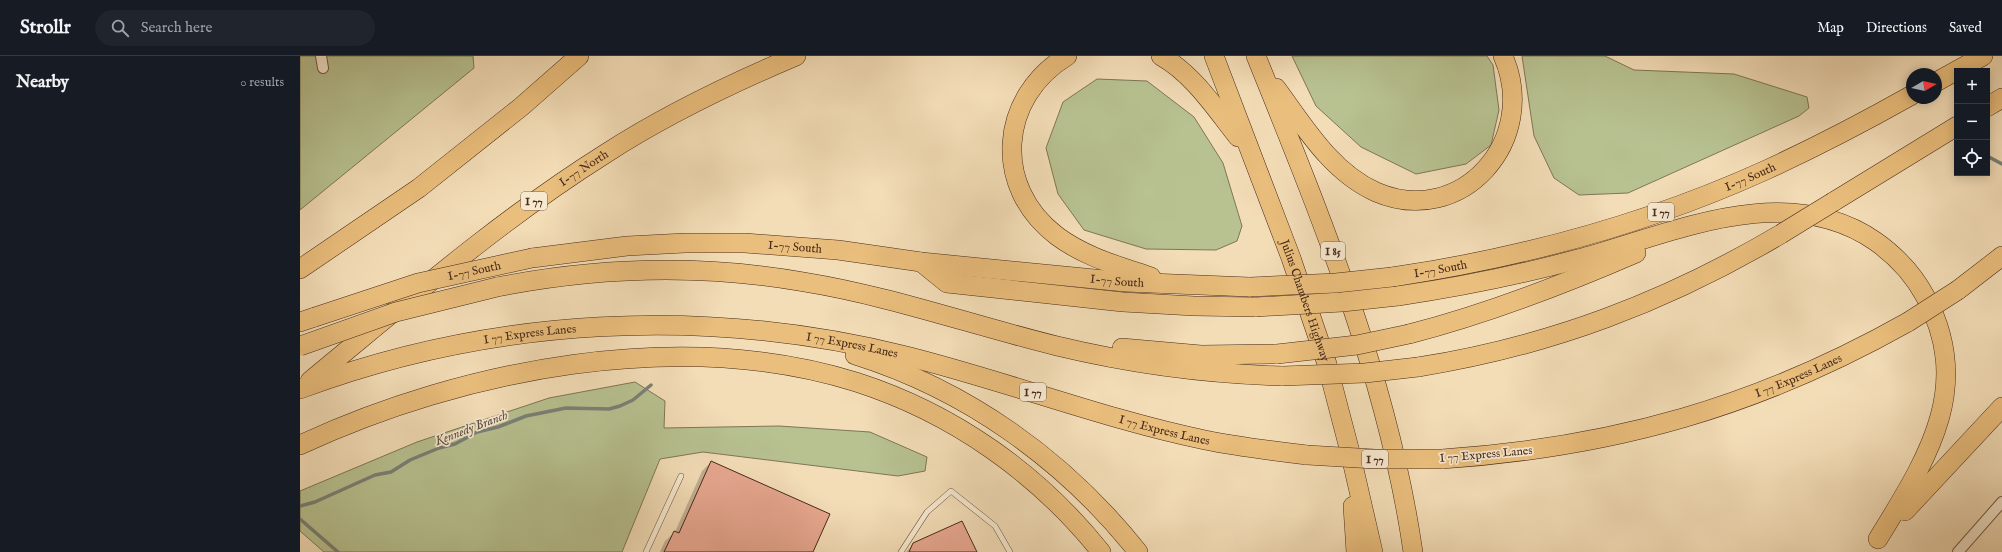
<!DOCTYPE html>
<meta charset="utf-8">
<style>
:root{--surface:#171b24;--page:#20242c;--text:#f1f3f6;--muted:#9ea1a6;--line:#363941}
body{margin:0;font-family:"IM FELL English",serif;background:var(--page);color:var(--text)}
.controls{position:absolute;right:12px;top:12px;display:grid;overflow:hidden;border-radius:0px;box-shadow:0 2px 10px #0003}
.controls button{width:36px;height:36px;display:grid;place-items:center;padding:0;border:0;border-bottom:1px solid var(--line);background:var(--surface);color:var(--text);font:20px sans-serif}
.compass{position:absolute;left:1606px;top:12px;width:36px;height:36px;border-radius:50%;background:var(--surface);box-shadow:0 2px 10px #0003;rotate:81deg}
.list{margin:0;padding:0;list-style:none}
h2{display:flex;justify-content:space-between;align-items:center;height:52px;margin:0;padding:0 16px;font-size:17px}
h2 small{font-size:13px;font-weight:400;color:var(--muted)}
.icon{flex:none;width:22px;height:22px;fill:none;stroke:currentColor;stroke-width:2;stroke-linecap:round;stroke-linejoin:round}
.map{position:relative;flex:none;width:1702px;height:496px;overflow:hidden}
header{display:flex;align-items:center;gap:24px;box-sizing:border-box;height:56px;padding:0 20px;background:var(--surface);border-bottom:1px solid var(--line)}
header strong{font-size:19px}
nav{display:flex;gap:22px;margin-inline-start:auto;font-size:14px}
.search{width:280px;height:36px;background:var(--page);display:flex;align-items:center;gap:10px;box-sizing:border-box;padding:0 14px;border-radius:22px;color:var(--muted);font-size:15px}
main{display:flex}
aside{flex:1;background:var(--surface)}
.map>svg:first-child{display:block}
</style>
<header>
<strong>Strollr</strong>
<div class="search"><svg class="icon" aria-label="search" viewBox="0 0 24 24"><circle cx="10" cy="10" r="6"/><path d="M15 15l6 6"/></svg>Search here</div>
<nav><a>Map</a><a>Directions</a><a>Saved</a></nav>
</header>
<main>
<aside>
<h2>Nearby<small>0 results</small></h2>
<ul class="list">
</ul>
</aside>
<div class="map">
<svg width="1702" height="496" viewBox="0 0 1702 496">
<rect width="100%" height="100%" fill="#f3ddb7"/>
<filter id="stains"><feTurbulence type="fractalNoise" baseFrequency=".005" numOctaves="4"/><feColorMatrix values="0 0 0 0 .2 0 0 0 0 .09 0 0 0 0 .02 0 0 0 .5 -.17"/></filter>
<radialGradient id="worn" r=".72"><stop offset=".6" stop-color="#630" stop-opacity="0"/><stop offset="1" stop-color="#630" stop-opacity=".3"/></radialGradient>
<g fill="#b8c291" stroke="#7f7656">
<path d="M0,0H173L174,12L0,154Z"/>
<path d="M992,0H1187L1193,9L1199,54L1191,89L1166,108L1116,118L1061,91L1016,50Z"/>
<path d="M1222,0H1305L1334,14L1434,18L1507,41L1509,52L1499,60L1328,137L1279,139L1254,122L1234,80Z"/>
<path d="M797,23L847,25L894,61L923,107L942,170L937,185L916,194L846,193L784,174L758,138L746,92L763,46Z"/>
<path d="M335,326L365,345L364,372L479,370L570,376L627,401L625,415L598,420L403,396L360,403L322,496H24L0,475V435L117,386L249,342Z"/>
</g>
<g fill="#0003">
<path d="M411,406L512,496H360L365,485L375,476L402,415Z"/>
<path d="M614,488L676,496H606Z"/>
</g>
<g fill="none" stroke-linecap="round" stroke-linejoin="round">
<g stroke="#7a8177" stroke-width="3.5">
<path d="M1687,100L1702,108"/>
<path d="M0,450L15,446L75,419L91,416L110,404L139,392L155,388L177,376L198,371L226,360L266,352L309,353L320,350L333,344L351,329"/>
<path d="M0,463L38,496"/>
</g>
</g>
<g fill="#e7a790" stroke="#462a1a">
<path d="M411,405L530,458L513,496H364L374,475L379,477Z"/>
<path d="M662,465L677,496H609L613,487Z"/>
</g>
<g fill="none" stroke-linecap="round" stroke-linejoin="round">
<defs>
<g id="service">
<path d="M346,496L381,420"/>
<path d="M601,496L627,456L651,435L695,470L710,496"/>
</g>
<g id="minor">
<path d="M21,0L23,12"/>
<path d="M1658,496L1702,446"/>
</g>
<g id="motorway">
<path d="M767,0C699,41 692,131 757,180C785,201 819,210 851,221"/>
<path d="M861,0C893,18 915,52 938,81"/>
<path id="s1" d="M914,0L991,202L1027,308L1050,396L1073,496"/>
<path d="M956,0C1021,161 1088,323 1113,496"/>
<path d="M1636,26L1683,0"/>
<path d="M976,32C1004,70 1031,116 1076,136C1162,173 1240,83 1203,0"/>
<path d="M1687,51L1702,42"/>
<path d="M1533,146L1657,70"/>
<path id="s2" d="M232,202L327,190L385,187H445L538,194L621,206L825,226L950,231"/>
<path d="M621,206L647,227L823,246L894,250L956,251"/>
<path d="M0,213L119,132L221,51L279,0"/>
<path id="s3" d="M1092,221C1221,202 1347,168 1466,114C1516,91 1564,66 1612,39"/>
<path d="M197,231C299,211 402,208 504,226C590,240 672,269 757,290C832,308 906,318 983,320"/>
<path d="M1658,234L1702,200"/>
<path d="M1098,240C1159,231 1219,219 1278,203C1371,178 1484,123 1575,185C1595,199 1613,218 1625,240C1675,332 1626,404 1578,483"/>
<path d="M0,266L15,261"/>
<path d="M1109,278C1187,258 1262,229 1336,197"/>
<path d="M822,292L901,299L977,298"/>
<path d="M555,299C667,334 765,404 838,496"/>
<path d="M1118,311C1250,290 1366,246 1481,178"/>
<path id="s4" d="M10,325C106,246 200,164 305,98C365,59 430,28 496,0"/>
<path id="s5" d="M0,333C193,261 406,250 606,300C706,325 804,363 905,384C939,391 973,395 1007,399"/>
<path d="M0,389C163,313 380,271 556,326C653,357 738,417 801,496"/>
<path id="s6" d="M1142,403C1315,391 1457,351 1608,266"/>
<path d="M1053,450L1056,496"/>
<path d="M1605,455L1702,351"/>
</g>
</defs>
<use href="#service" stroke="#715741" stroke-width="6"/>
<use href="#minor" stroke="#715741" stroke-width="12"/>
<use href="#motorway" stroke="#462a1a" stroke-width="20"/>
<use href="#service" stroke="#f7e9d0" stroke-width="5"/>
<use href="#minor" stroke="#f7e9d0" stroke-width="10"/>
<use href="#motorway" stroke="#eabe7c" stroke-width="19"/>
<defs>
<g id="motorway-bridge">
<path d="M1481,178L1533,146"/>
<path d="M950,231L1036,227L1092,221"/>
<path d="M956,251L1042,246L1098,240"/>
<path id="s7" d="M15,261L118,227L232,202"/>
<path d="M1608,266L1658,234"/>
<path d="M0,290L96,256L197,231"/>
<path d="M977,298L1057,289L1109,278"/>
<path d="M983,320L1065,317L1118,311"/>
<path d="M1007,399L1075,403H1142"/>
</g>
</defs>
<use href="#motorway-bridge" stroke="#462a1a" stroke-width="20" stroke-linecap="butt"/>
<use href="#motorway-bridge" stroke="#eabe7c" stroke-width="19"/>
</g>
<g text-anchor="middle" stroke-width="3.5" stroke-linejoin="round" paint-order="stroke">
<g fill="#f7e9d0" stroke="#7b6351" stroke-width="1">
<rect x="221" y="136" width="26" height="18" rx="3"/>
<rect x="1348" y="147" width="26" height="18" rx="3"/>
<rect x="1021" y="186" width="24" height="18" rx="3"/>
<rect x="720" y="327" width="26" height="18" rx="3"/>
<rect x="1062" y="394" width="26" height="18" rx="3"/>
</g>
<g font-size="11" font-weight="bold" fill="#462a1a">
<text x="234" y="149">I 77</text>
<text x="1361" y="160">I 77</text>
<text x="1033" y="199">I 85</text>
<text x="733" y="340">I 77</text>
<text x="1075" y="407">I 77</text>
</g>
<g font-size="12" fill="#462a1a" stroke="#f7e9d0">
<text dy="4" stroke="none"><textPath href="#s4" startOffset="347">I-77 North</textPath></text>
<text dy="4" stroke="none"><textPath href="#s3" startOffset="373">I-77 South</textPath></text>
<text dy="4" stroke="none"><textPath href="#s2" startOffset="264">I-77 South</textPath></text>
<text dy="4" stroke="none"><textPath href="#s3" startOffset="49">I-77 South</textPath></text>
<text dy="4" stroke="none"><textPath href="#s7" startOffset="166">I-77 South</textPath></text>
<text dy="4" stroke="none"><textPath href="#s2" startOffset="588">I-77 South</textPath></text>
<text dy="4" stroke="none"><textPath href="#s1" startOffset="261">Julius Chambers Highway</textPath></text>
<text dy="4" stroke="none"><textPath href="#s5" startOffset="237">I 77 Express Lanes</textPath></text>
<text dy="4" stroke="none"><textPath href="#s5" startOffset="561">I 77 Express Lanes</textPath></text>
<text dy="4" stroke="none"><textPath href="#s6" startOffset="368">I 77 Express Lanes</textPath></text>
<text dy="4" stroke="none"><textPath href="#s5" startOffset="885">I 77 Express Lanes</textPath></text>
<text transform="translate(1186 398) rotate(-5)" y="4">I 77 Express Lanes</text>
</g>
<g font-size="13" font-style="italic" fill="#5c4e41" stroke="#f7e9d0">
<text transform="translate(171 371) rotate(-21)" y="5">Kennedy Branch</text>
</g>
</g>
<rect width="100%" height="100%" filter="url(#stains)"/>
<rect width="100%" height="100%" fill="url(#worn)"/>
</svg>
<div class="controls">
<button>+</button>
<button>−</button>
<button><svg class="icon" aria-label="locate" viewBox="0 0 24 24"><circle cx="12" cy="12" r="6"/><path d="M12 2v4M12 18v4M2 12h4M18 12h4"/></svg></button>
</div>
<svg class="compass" viewBox="-18 -18 36 36"><path d="M0-13l5 13h-10z" fill="#e53935"/><path d="M0 13l5-13h-10z" fill="#9ea1a6"/></svg>
</div>
</main>
